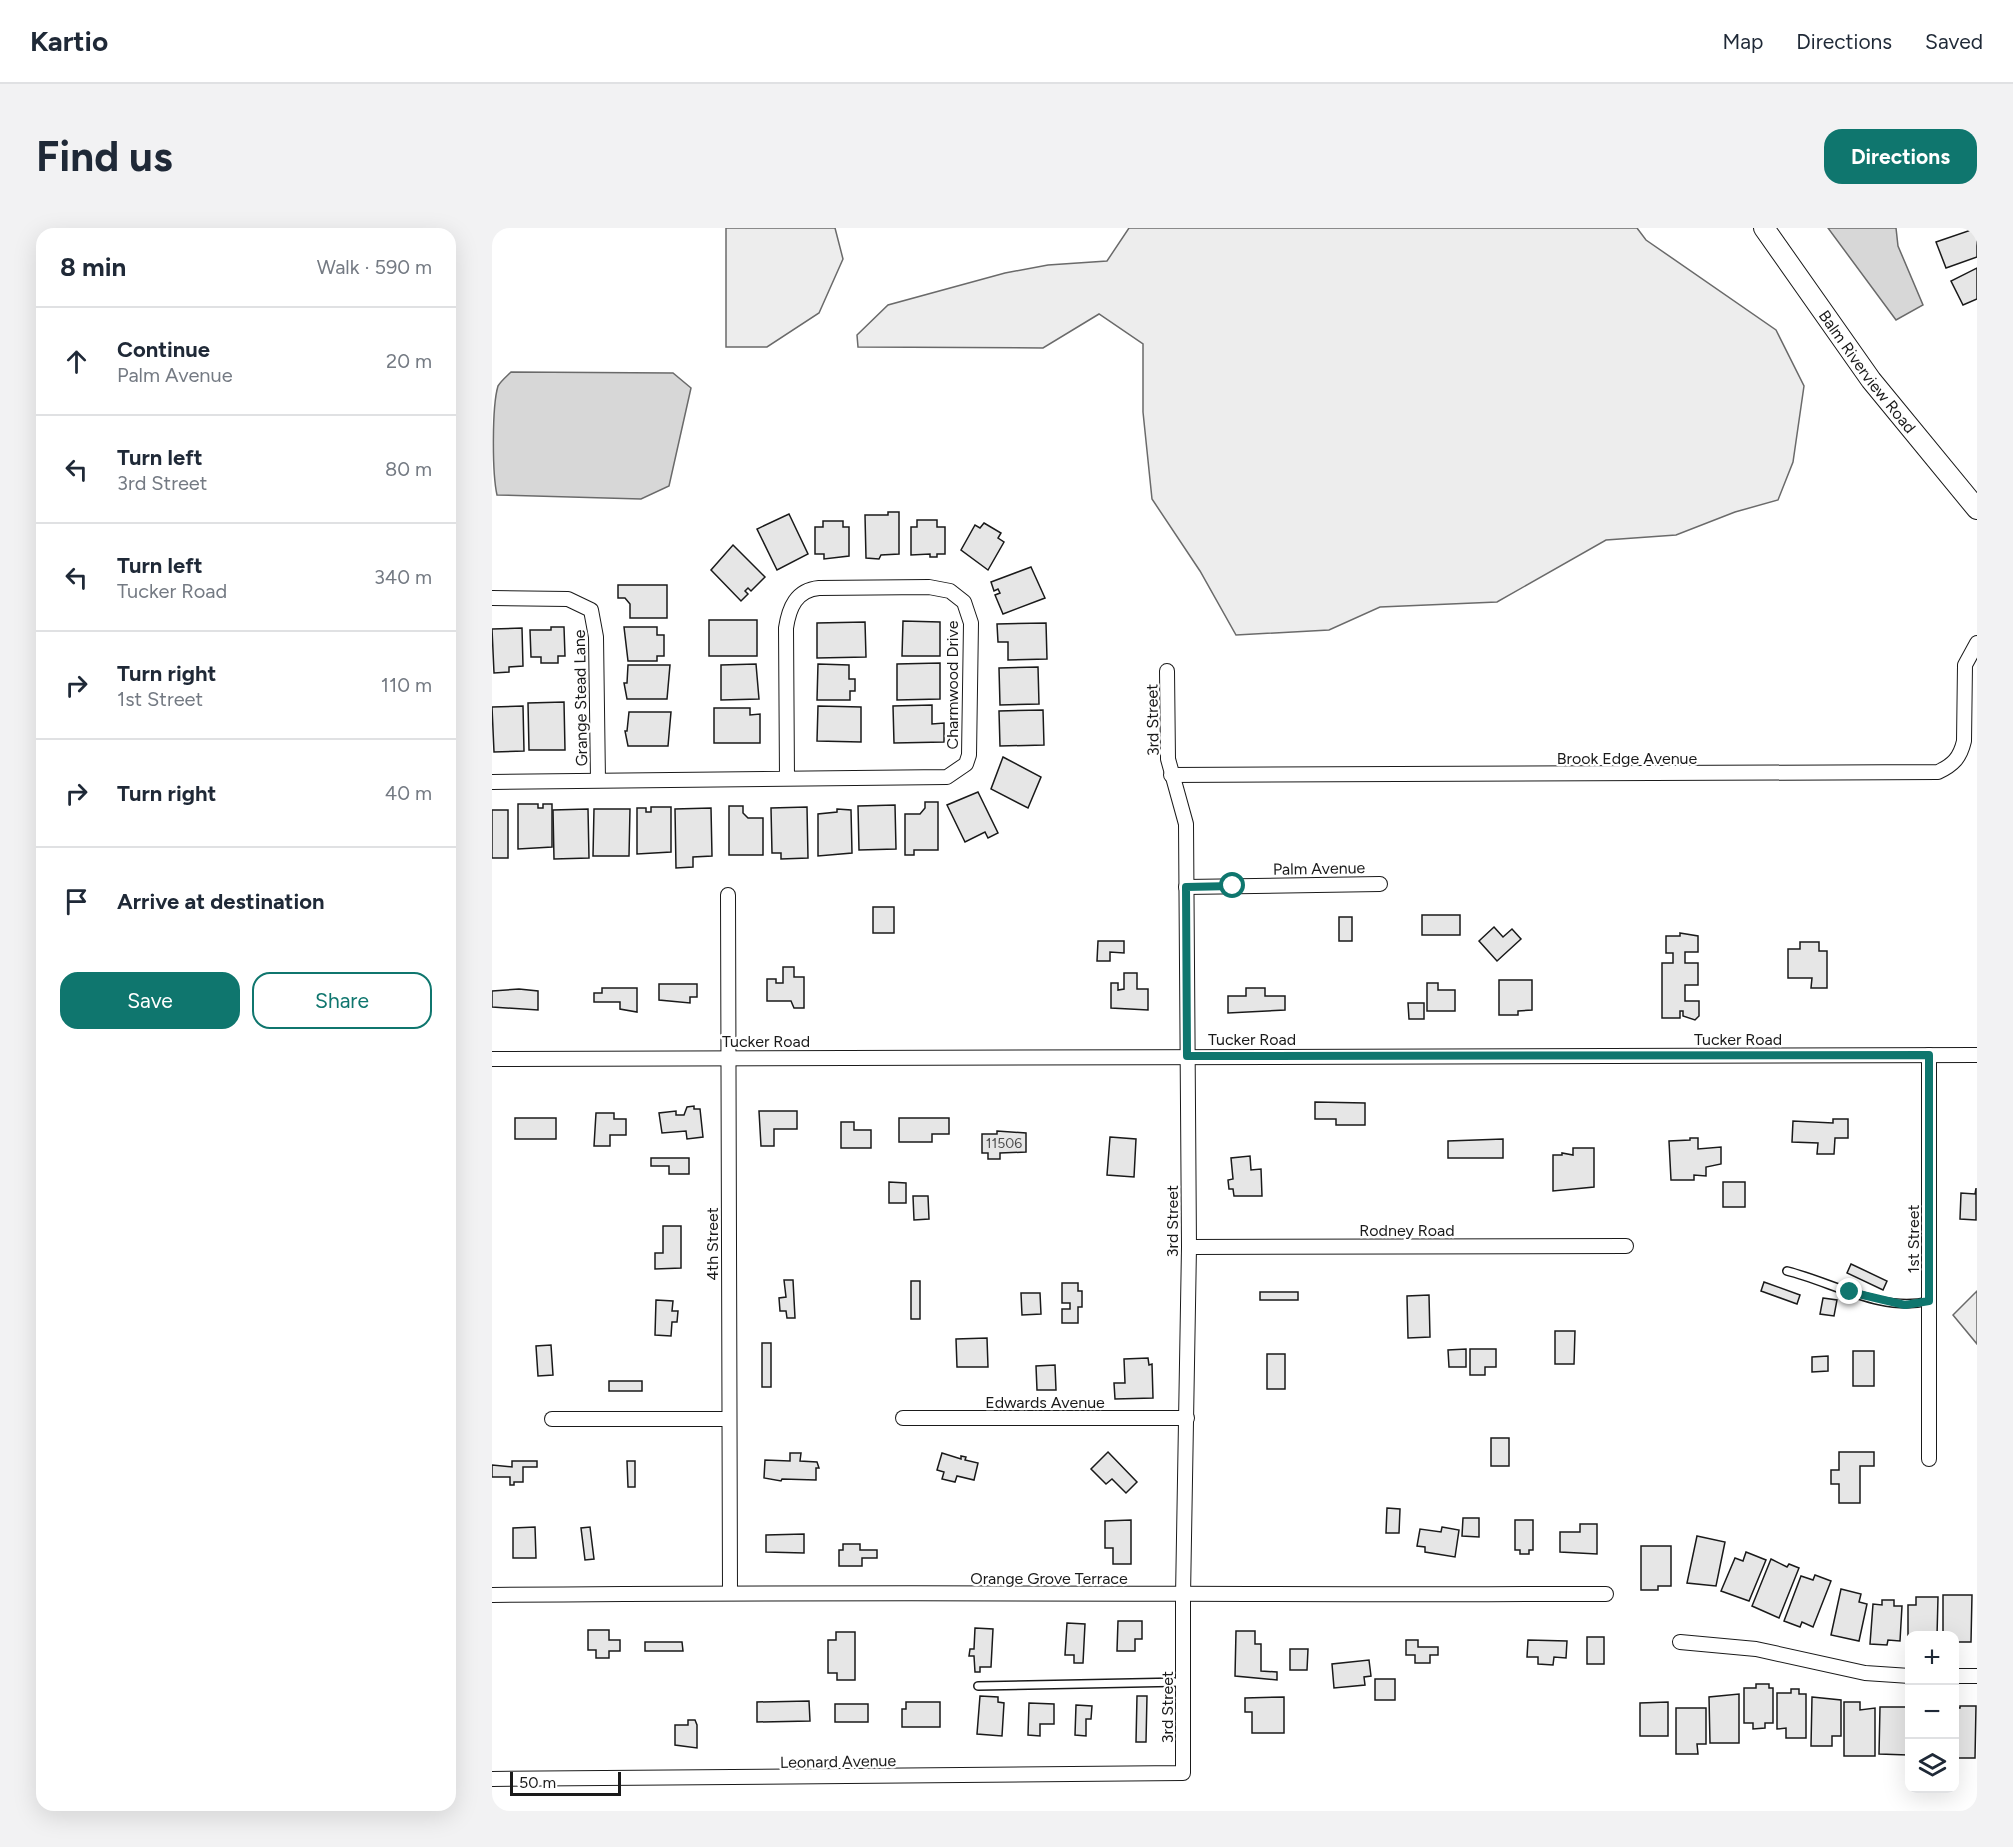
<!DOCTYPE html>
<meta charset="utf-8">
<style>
:root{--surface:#fff;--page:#f2f2f3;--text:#1f2937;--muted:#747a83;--line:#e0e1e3;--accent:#0f766e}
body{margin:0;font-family:Figtree,sans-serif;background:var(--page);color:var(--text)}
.controls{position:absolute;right:18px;bottom:18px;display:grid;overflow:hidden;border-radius:12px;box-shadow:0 6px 24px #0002}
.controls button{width:54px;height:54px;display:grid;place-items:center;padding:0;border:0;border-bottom:2px solid var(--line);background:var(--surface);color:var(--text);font:30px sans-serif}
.scale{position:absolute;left:18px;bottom:15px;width:111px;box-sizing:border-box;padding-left:6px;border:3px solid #1a1a1a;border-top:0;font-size:16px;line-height:21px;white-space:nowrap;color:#1a1a1a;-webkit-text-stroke:4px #fff;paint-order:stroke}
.stop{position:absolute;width:18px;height:18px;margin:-14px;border:4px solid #0f766e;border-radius:50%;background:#fff}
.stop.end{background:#0f766e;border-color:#fff;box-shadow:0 2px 6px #0008}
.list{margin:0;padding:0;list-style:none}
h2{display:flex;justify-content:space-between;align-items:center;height:78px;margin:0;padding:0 24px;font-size:26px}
h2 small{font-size:20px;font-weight:400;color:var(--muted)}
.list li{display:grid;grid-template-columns:39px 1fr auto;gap:18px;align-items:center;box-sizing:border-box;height:108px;padding:0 24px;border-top:2px solid var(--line)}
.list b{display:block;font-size:22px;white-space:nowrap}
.list p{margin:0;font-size:20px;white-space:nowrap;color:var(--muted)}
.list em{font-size:20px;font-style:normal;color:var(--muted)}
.actions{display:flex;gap:12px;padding:18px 24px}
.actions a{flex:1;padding:14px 0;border:2px solid var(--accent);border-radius:18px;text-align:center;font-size:21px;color:var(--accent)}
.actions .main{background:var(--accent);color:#fff}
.icon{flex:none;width:33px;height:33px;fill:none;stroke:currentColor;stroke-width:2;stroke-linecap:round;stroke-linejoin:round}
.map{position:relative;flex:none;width:1485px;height:1583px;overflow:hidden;border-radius:18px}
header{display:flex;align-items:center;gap:36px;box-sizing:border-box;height:84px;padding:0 30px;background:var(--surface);border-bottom:2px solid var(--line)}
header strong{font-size:28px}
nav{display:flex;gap:33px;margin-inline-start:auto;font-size:21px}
.intro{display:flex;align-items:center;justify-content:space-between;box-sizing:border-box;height:144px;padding:0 36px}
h1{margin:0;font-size:42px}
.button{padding:15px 27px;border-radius:18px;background:var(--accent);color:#fff;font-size:21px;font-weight:700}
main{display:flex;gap:36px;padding:0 36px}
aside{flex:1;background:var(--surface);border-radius:18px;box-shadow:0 6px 24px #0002}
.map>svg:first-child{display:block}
</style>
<header>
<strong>Kartio</strong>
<nav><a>Map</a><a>Directions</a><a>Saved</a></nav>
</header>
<div class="intro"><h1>Find us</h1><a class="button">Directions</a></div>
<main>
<aside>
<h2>8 min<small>Walk · 590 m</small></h2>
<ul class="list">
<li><svg class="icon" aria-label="ahead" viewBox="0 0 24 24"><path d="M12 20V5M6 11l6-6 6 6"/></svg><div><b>Continue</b><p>Palm Avenue</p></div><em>20 m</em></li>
<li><svg class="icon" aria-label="left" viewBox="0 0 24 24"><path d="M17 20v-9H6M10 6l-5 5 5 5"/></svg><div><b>Turn left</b><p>3rd Street</p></div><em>80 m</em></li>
<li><svg class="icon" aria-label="left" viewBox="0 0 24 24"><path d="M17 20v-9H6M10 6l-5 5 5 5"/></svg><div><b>Turn left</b><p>Tucker Road</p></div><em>340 m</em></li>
<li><svg class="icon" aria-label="right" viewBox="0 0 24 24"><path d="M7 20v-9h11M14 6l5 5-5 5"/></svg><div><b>Turn right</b><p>1st Street</p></div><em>110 m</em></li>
<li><svg class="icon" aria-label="right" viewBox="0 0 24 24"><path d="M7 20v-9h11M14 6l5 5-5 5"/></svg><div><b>Turn right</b></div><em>40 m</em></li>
<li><svg class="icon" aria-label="arrive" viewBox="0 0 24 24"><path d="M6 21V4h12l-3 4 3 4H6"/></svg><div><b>Arrive at destination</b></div></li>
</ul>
<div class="actions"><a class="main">Save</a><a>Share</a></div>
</aside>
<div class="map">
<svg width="1485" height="1583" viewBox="0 0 1485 1583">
<rect width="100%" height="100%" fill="#fff"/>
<g fill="#ededed" stroke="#6a6a6a" stroke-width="1.5">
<path d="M234,0H343L351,31L327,85L275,119H234Z"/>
<path d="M637,0H1145L1154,12L1284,102L1312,158L1301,234L1286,272L1243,284L1184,307L1114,312L1005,374L888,379L837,402L744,407L708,343L660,271L651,184V116L607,86L551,120L366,119L365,107L396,77L513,45L556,37L615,33Z"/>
<path d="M1485,1063V1116L1461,1087Z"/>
</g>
<g fill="#d7d7d7" stroke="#6a6a6a" stroke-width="1.5">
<path d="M1336,0H1404L1406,18L1431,77L1404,92Z"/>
<path d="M19,144L181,145L199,160L177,258L149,271L5,267C0,244 0,178 6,158C9,153 15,148 19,144Z"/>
</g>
<g fill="#e6e6e6" stroke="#1a1a1a" stroke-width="1.5">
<path d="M1485,0V29L1454,40L1444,14Z"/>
<path d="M1485,40V71L1471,77L1459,53Z"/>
<path d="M396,284H407V326L389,327L387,331L374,330L373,287H396Z"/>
<path d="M297,286L316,326L285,342L265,301Z"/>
<path d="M425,292H445V299H453V326H445V329H438V326L419,327V299H425Z"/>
<path d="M331,293H351V299H357V328L332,331V326H323V299H331Z"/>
<path d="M492,295L509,305L506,310L512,314L496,342L469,322L483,297L488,300Z"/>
<path d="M241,317L273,349L259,363L256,360L253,363L256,366L249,373L219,342Z"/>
<path d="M539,339L553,370L511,386L503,367L508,365L506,361L502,363L499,354Z"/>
<path d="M126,357H175V390H138V376L133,370H126Z"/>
<rect x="217" y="392" width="48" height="36"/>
<path d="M411,393L448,394V428H410Z"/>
<path d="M373,394L374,429L325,430V395Z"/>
<path d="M554,395L555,431L516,432V414H506L505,396Z"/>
<path d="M59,399H72L73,428H66V435H49V429H39L38,402H59Z"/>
<path d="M132,399H165V407H172V428H165V433H136Z"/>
<path d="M30,400L31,438L17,439V444L2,445L0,401Z"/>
<path d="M448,435V471L405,472V436Z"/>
<path d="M264,436L267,471L229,472V437Z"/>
<path d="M326,436L357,437V451H363V463H358V472H325Z"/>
<path d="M136,437H178L175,471H135L132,455H135Z"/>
<path d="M546,439L547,476L508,477L507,440Z"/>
<path d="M72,474L73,522H37L36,475Z"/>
<path d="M440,477V496L452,495V514L402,515L401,478Z"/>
<path d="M31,478L32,523L2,524L0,479Z"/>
<path d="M326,478L369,479V514L325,513Z"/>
<path d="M222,480H258V487L268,486V515H222Z"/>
<path d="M551,482L552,517L508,518L507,483Z"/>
<path d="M137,484H179L176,518H136L133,503H135Z"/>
<path d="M511,529L549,549L536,580L499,561Z"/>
<path d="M486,564L506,605L496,610L493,604L473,614L455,577Z"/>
<path d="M433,574H446V622H422V627H413V586H428L433,580Z"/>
<path d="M26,576H46V580H51V576H60V619L26,621Z"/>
<path d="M403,577L404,621L367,622L366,578Z"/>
<path d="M237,578H251V585L256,590H271V627H237Z"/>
<path d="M159,579H179V624L145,626V580H154V584H159Z"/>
<path d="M315,579L316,630L289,631V625H280L279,580Z"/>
<path d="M219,580L220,628L201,629V639L184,640L183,581Z"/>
<path d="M96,581L97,630L62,631L61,582Z"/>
<path d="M102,581H138L137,628H101Z"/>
<path d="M345,581L359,582L360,625L326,628V586L345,584Z"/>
<rect x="0" y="582" width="16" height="48"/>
<rect x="381" y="679" width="21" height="26"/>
<rect x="930" y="687" width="38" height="20"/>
<rect x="847" y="689" width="13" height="24"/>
<path d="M1002,699L1011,709L1020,701L1029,711L1005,733L987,713Z"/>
<path d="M1188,705L1206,708V724H1193V735H1206V757H1193V773H1207V788L1203,792L1191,788V783H1188V790H1170V735H1181V725H1174V708H1188Z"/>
<path d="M606,713H632V725L618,724V733H605Z"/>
<path d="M1308,714H1327V723H1335V760H1319L1320,750H1296V721H1308Z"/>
<path d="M291,739H302V749H312V780H302L299,773H275V751H284V755H291Z"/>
<path d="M632,745H645V761H656V782L619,780V755H626V762L632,761Z"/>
<path d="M1007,752H1040V782L1026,783V787H1007Z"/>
<path d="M935,755H946V762H963V783H935Z"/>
<path d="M167,756H205V769H198V775L167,772Z"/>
<path d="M110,760H145V784L128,781V774H102V765H110Z"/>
<path d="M754,760H773V768H793V782L736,785V768H754Z"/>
<path d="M27,761L46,763V782L0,779V763Z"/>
<path d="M916,775H932V791H917Z"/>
<path d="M823,874L873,875V897H844V891H823Z"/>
<path d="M202,878V881H208L211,909L195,911L194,903L170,905L167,885L184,883V887H192L195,879Z"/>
<path d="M267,883H305V901H282V918H269Z"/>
<path d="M104,885H122V891H134V907H118V918H102Z"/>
<rect x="23" y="890" width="41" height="21"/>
<path d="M407,890H457V906H440V914H407Z"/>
<path d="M1341,891H1356V910H1343L1342,926H1325L1326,915L1300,914L1301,893L1341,895Z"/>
<path d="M349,894H362V902H379V920H349Z"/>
<path d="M505,903L534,905V924L508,925V931H496V925H490V906H505Z"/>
<path d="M618,909L644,911L642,949L615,947Z"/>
<path d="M1198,910H1206V921L1229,919V936L1214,939V948L1202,947V952H1179L1177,913L1198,912Z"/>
<path d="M1011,911V930H956V913Z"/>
<path d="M1081,920H1102V959L1061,963V927H1070V925L1081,927Z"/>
<path d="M758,928L759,942L769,941L770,968H742L741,961H737L736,952L741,951L739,930Z"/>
<path d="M159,930H197V946H177V938H159Z"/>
<path d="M397,954L414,955V975H397Z"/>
<rect x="1231" y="954" width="22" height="25"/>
<path d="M1484,960V992L1468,991L1469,965L1483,966Z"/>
<path d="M421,968H436L437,991L422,992Z"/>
<path d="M171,998H189V1040L163,1041V1025H171Z"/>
<path d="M1359,1036L1395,1053L1391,1062L1355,1045Z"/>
<path d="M292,1052H301L303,1090H295L294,1083H288L287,1070L294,1069Z"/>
<rect x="419" y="1053" width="9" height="38"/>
<path d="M1272,1054L1308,1067L1305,1076L1269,1063Z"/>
<path d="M570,1055H586V1063H590V1079H586V1095H570V1081H578V1075H570Z"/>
<rect x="768" y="1064" width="38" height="8"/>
<path d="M529,1065H548L549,1086L530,1087Z"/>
<path d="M937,1067L938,1109L916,1110L915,1068Z"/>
<path d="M1331,1070L1345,1072L1342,1088L1328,1086Z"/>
<path d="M164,1072L181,1073L180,1083H186L185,1094H180L179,1108L163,1107Z"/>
<path d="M1063,1103H1083L1082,1136H1063Z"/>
<path d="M495,1110L496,1139H465L464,1111Z"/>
<rect x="270" y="1115" width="9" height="44"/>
<path d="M59,1117L61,1147L46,1148L44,1118Z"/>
<path d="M974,1121V1139H957L956,1122Z"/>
<path d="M978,1121H1004V1139H993V1147H978Z"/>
<rect x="1361" y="1123" width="21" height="35"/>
<rect x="775" y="1126" width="18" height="35"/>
<path d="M1336,1128V1143L1320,1144V1129Z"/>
<path d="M656,1130L657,1137L660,1136L661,1170L623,1171L622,1155H633L632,1131Z"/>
<path d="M563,1137L564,1162H545L544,1138Z"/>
<rect x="117" y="1153" width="33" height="10"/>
<rect x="999" y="1210" width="18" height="28"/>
<path d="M616,1224L645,1254L634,1265L620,1251L614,1256L599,1241Z"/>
<path d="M1347,1224H1382V1238H1368V1275H1347V1256H1339V1242H1347Z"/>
<path d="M298,1225H309L308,1233L325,1234L327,1240H324V1252L290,1251L289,1253L272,1250L273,1232L298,1233Z"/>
<path d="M450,1225L469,1231V1228L474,1229L473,1232L486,1235L482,1252L465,1248L463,1254L450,1251L452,1244L445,1242Z"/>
<path d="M20,1233H45V1239H31V1254H22V1257H18V1249H0V1237L20,1239Z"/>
<path d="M135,1233H143V1259H136Z"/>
<path d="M895,1280L908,1281L907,1305H894Z"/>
<path d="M971,1290H987V1309L970,1308Z"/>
<path d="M639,1292V1336H621V1320H613V1293Z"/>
<path d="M1023,1292H1041V1322H1037V1326H1028V1322H1023Z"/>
<path d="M1088,1296H1105V1326L1068,1324V1304H1088Z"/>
<path d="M43,1299L44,1330H21V1300Z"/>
<path d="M98,1299L102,1331L93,1332L89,1300Z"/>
<path d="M950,1299L967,1302L963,1329L933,1324V1319L925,1318L928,1301L949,1304Z"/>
<path d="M312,1306V1325L274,1324V1307Z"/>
<path d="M1205,1308L1233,1314L1224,1358L1195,1355Z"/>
<path d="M351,1316H368V1322H385V1330H370V1338H347V1322H351Z"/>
<path d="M1149,1318H1179V1358H1166V1362H1149Z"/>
<path d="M1254,1324L1274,1332L1257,1373L1229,1363L1243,1330L1251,1333Z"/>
<path d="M1279,1331L1295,1339L1297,1336L1307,1340L1287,1390L1260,1378Z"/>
<path d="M1323,1347L1339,1353L1321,1399L1310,1394L1308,1399L1292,1393L1309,1348L1321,1352Z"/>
<path d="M1349,1361L1369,1366L1367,1374L1375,1376L1367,1413L1339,1407Z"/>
<path d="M1451,1367H1480L1479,1414H1463L1462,1418V1408H1451Z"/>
<path d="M1424,1369H1446L1445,1408H1418L1416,1415V1377H1424Z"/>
<path d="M1390,1372H1402V1378H1410L1408,1413L1396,1412L1395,1417L1378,1416L1381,1376L1390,1377Z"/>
<path d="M626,1393H650V1411H643V1423H625Z"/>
<path d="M575,1395L593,1396L591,1435H582V1427H573Z"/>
<path d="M483,1400L501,1401L499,1439H488V1444H483L482,1428H477L478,1421H482Z"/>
<path d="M96,1402H117V1412H128V1423H117V1430H104V1422H96Z"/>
<path d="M744,1403H763V1416H769V1443L785,1444V1452L743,1448Z"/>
<path d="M344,1404H363V1452H345V1445H336V1412H344Z"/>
<rect x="1095" y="1409" width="17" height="27"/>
<path d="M914,1412H926V1419H946V1427H938V1435H923V1427H914Z"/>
<path d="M1036,1412L1075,1413L1074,1430L1062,1429L1061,1437L1046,1436V1429H1035Z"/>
<path d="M153,1414H190L191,1423H153Z"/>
<path d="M798,1421H816L815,1442H798Z"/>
<path d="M877,1432L879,1448L872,1449L873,1457L842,1460L840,1436Z"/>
<rect x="883" y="1451" width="20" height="21"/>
<path d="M1264,1456H1277V1460H1281V1495H1273V1500L1261,1501V1495H1252V1460H1264Z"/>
<path d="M1299,1461H1307V1466H1314V1510H1294V1500L1285,1501V1465H1299Z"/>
<path d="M1247,1466V1515H1218L1217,1469Z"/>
<path d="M488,1468L506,1469V1474L512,1475L510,1508L485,1506Z"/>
<path d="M645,1468H655L654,1514H644Z"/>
<path d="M792,1469V1505H760V1484H753V1470Z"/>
<path d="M1320,1469L1349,1472V1508H1340V1518H1319Z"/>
<path d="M317,1473L318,1493L265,1494V1474Z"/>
<path d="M414,1474H448V1499H410V1481H414Z"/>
<path d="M1176,1474V1508H1148V1475Z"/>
<path d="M1352,1474H1368V1482L1383,1480V1528H1352Z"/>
<path d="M537,1475L562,1476V1496H548V1508L536,1507Z"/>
<rect x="343" y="1476" width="33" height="18"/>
<path d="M584,1477L600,1478L599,1491H594V1508L583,1507Z"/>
<path d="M1468,1478H1484L1483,1530H1465L1462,1533V1480H1468Z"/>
<path d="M1388,1479H1416V1527L1387,1526Z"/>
<path d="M1184,1480H1214V1516H1205L1206,1526H1184Z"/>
<path d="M196,1492H203L205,1497V1520L183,1517V1497H196Z"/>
</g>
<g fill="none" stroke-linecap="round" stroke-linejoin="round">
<defs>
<g id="lane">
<path d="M1295,1043C1340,1054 1390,1085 1437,1073"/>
<path d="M486,1458L691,1454"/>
</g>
<g id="street">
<path d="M0,370L76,371L99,382L104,409L106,552"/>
<path d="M679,547L1446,544C1461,537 1468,530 1472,513L1473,437L1485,415"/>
<path d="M0,554L455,549L474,536L477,527L479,395L472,374L458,363L437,359L327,360C304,362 297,380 294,400L295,550"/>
<path d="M694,659L888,656"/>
<path d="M236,667L238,1364"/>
<path d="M0,831L1485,827"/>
<path d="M697,1019L1134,1018"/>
<path d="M411,1190H695"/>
<path d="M60,1191H237"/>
<path d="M1437,1231V827"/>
<path d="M0,1367C371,1363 743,1367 1114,1366"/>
<path d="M1188,1414L1264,1421L1373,1445L1418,1448"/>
<path d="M1462,1448H1485"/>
<path d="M0,1551L691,1545V1368L697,1019L694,596L676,531L675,443"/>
</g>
<g id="secondary">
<path id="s1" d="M1272,0L1379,152L1485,281"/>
</g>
</defs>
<use href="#lane" stroke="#1a1a1a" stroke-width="10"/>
<use href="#street" stroke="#1a1a1a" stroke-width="16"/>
<use href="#secondary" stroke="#1a1a1a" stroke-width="22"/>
<use href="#lane" stroke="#fff" stroke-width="7"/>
<use href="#street" stroke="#fff" stroke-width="14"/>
<use href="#secondary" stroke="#fff" stroke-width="20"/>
</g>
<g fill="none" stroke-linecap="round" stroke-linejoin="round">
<path stroke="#0f766e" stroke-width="8" d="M741,658L694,659L695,828L1437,827V1073L1413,1077L1358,1064"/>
</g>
<g text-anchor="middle" stroke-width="4.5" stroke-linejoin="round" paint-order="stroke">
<g font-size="14" fill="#4d4d4d">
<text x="512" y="920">11506</text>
</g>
<g font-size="16" fill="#1a1a1a" stroke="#fff">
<text dy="6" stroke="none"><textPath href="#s1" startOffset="177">Balm Riverview Road</textPath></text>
<text transform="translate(460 457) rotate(-90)" y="6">Charmwood Drive</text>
<text transform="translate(88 470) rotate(-91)" y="6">Grange Stead Lane</text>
<text transform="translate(660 492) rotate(-91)" y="6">3rd Street</text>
<text x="1135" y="536">Brook Edge Avenue</text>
<text transform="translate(827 640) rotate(-1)" y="6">Palm Avenue</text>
<text x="760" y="817">Tucker Road</text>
<text x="1246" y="817">Tucker Road</text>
<text x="274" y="819">Tucker Road</text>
<text transform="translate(680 993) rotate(-90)" y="6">3rd Street</text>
<text x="915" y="1008">Rodney Road</text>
<text transform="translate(1421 1011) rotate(-90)" y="6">1st Street</text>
<text transform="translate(220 1016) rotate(-90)" y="6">4th Street</text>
<text x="553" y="1180">Edwards Avenue</text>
<text x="557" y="1356">Orange Grove Terrace</text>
<text transform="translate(675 1479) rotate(-90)" y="6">3rd Street</text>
<text transform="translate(346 1533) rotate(-1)" y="6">Leonard Avenue</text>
</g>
</g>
</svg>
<div class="controls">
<button>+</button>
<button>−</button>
<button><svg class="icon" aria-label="layers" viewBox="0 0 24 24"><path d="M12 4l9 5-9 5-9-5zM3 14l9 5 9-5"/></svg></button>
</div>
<div class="scale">50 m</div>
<div class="stop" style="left:741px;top:658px"></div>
<div class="stop end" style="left:1358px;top:1064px"></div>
</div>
</main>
